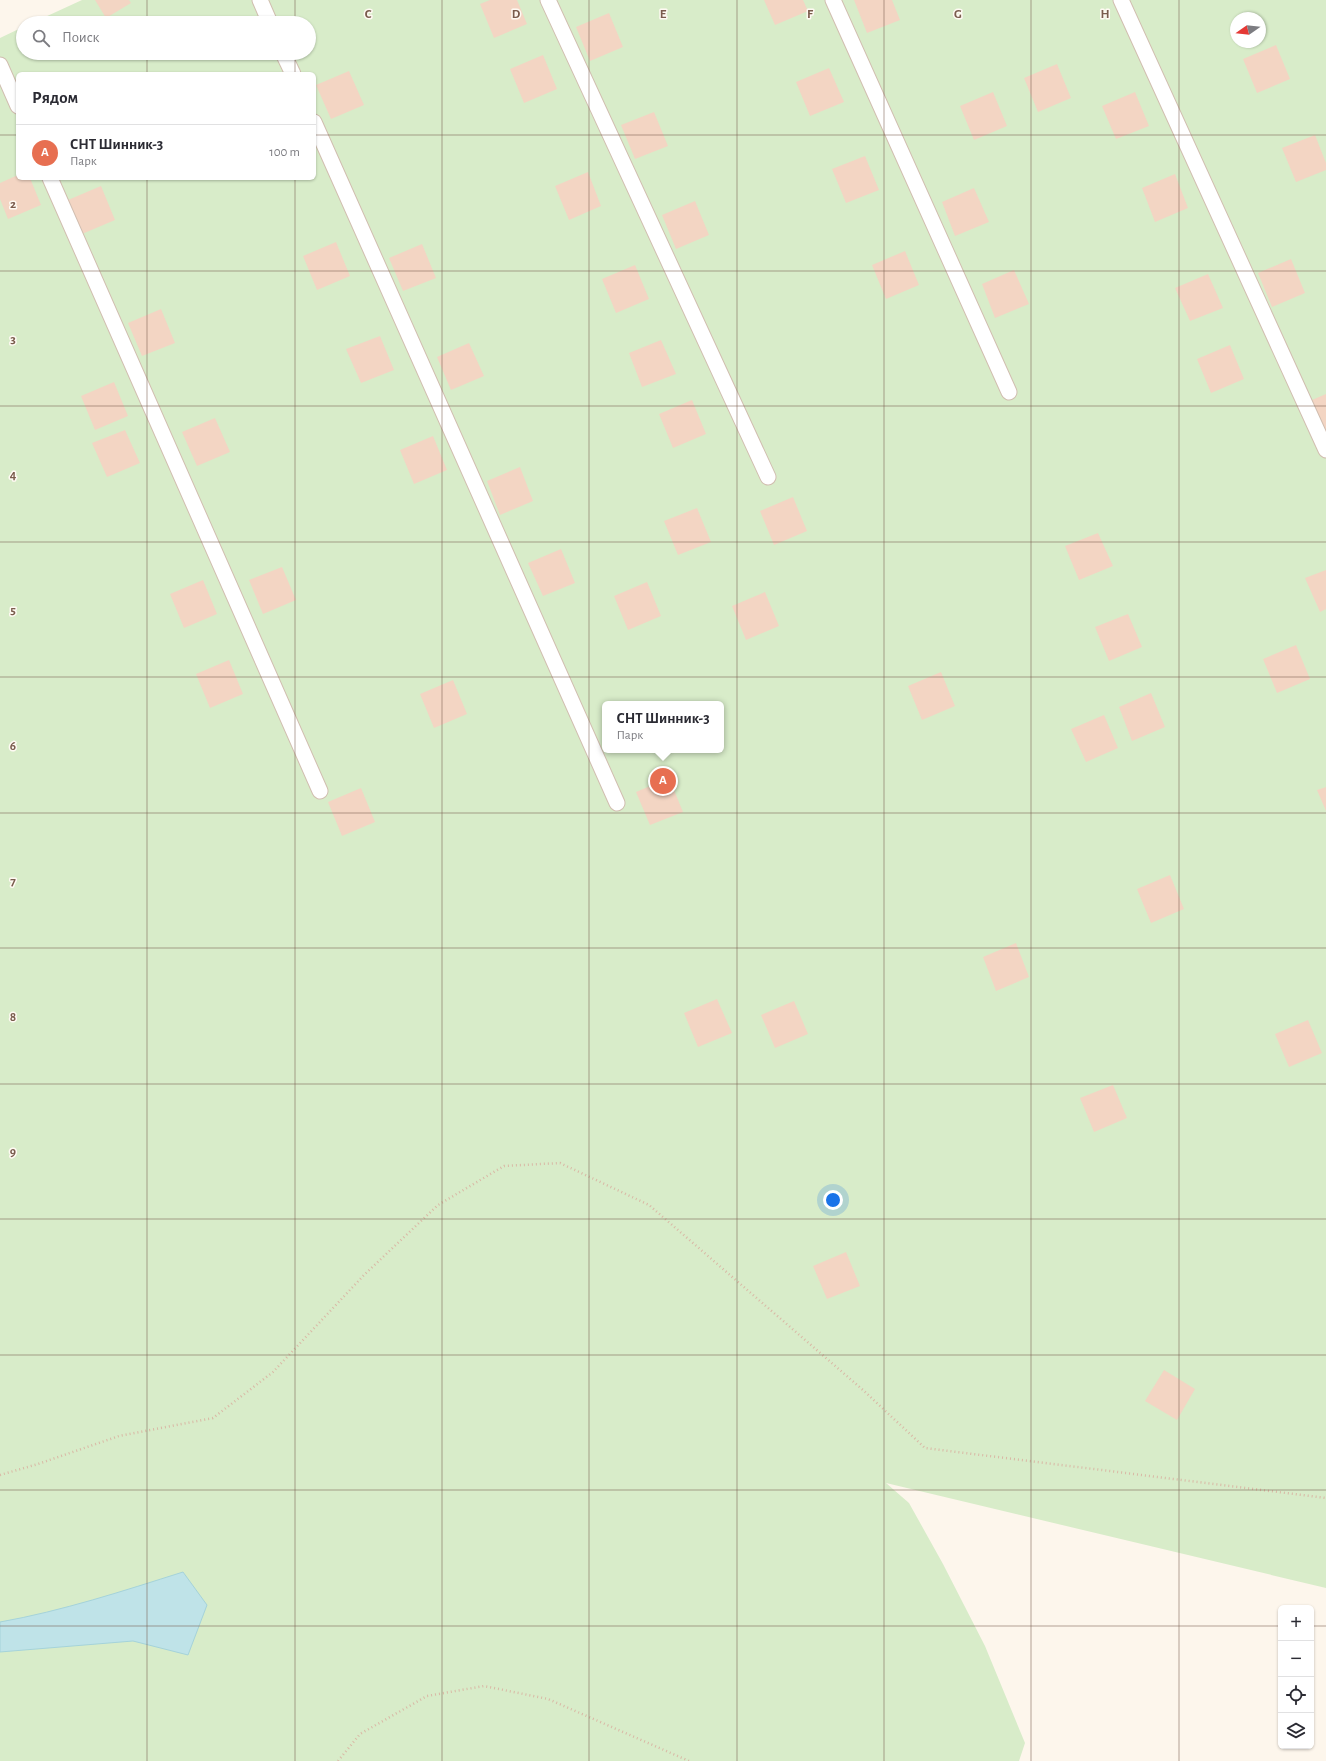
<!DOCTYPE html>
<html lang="ru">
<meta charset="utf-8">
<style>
:root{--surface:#fff;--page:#f7f7f7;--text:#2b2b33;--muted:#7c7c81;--line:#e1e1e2;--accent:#e76f51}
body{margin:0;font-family:"Alegreya Sans",sans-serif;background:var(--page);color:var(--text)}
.controls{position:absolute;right:12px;bottom:12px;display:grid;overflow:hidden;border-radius:6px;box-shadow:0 1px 3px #0004}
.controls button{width:36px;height:36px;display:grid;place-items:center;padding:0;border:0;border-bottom:1px solid var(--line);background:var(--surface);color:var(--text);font:20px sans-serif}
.compass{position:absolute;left:1230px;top:12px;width:36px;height:36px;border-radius:50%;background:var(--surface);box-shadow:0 1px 3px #0004;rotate:256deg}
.you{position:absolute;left:833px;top:1200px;width:14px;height:14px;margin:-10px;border:3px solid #fff;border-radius:50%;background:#1a73e8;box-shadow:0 0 0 6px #1a73e833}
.badge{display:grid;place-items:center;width:26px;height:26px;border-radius:50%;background:var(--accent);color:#fff;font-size:13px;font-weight:700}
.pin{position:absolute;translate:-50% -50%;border:2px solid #fff;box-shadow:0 1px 4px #0006}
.popup{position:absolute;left:602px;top:701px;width:122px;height:52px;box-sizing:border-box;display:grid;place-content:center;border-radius:6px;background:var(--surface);filter:drop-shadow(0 1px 3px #0005);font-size:13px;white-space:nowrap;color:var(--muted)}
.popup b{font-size:15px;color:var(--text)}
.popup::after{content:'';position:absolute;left:50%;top:100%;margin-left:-8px;border:8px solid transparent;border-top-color:var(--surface)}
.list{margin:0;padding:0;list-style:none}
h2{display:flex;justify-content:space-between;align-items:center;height:52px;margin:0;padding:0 16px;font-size:17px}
h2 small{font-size:13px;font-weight:400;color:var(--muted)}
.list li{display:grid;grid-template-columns:26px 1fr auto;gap:12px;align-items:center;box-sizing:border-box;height:56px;padding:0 16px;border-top:1px solid var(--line)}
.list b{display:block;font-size:15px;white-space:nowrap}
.list p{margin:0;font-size:13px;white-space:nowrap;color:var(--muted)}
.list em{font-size:13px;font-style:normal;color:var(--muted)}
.icon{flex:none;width:22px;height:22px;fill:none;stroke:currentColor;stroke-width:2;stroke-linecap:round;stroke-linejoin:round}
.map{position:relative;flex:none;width:1326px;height:1761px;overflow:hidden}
.search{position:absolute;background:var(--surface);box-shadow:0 1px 3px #0004;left:16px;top:16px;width:300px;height:44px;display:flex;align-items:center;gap:10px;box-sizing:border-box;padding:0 14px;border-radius:22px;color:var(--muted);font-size:15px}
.panel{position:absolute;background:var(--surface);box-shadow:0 1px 3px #0004;left:16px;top:72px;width:300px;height:108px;border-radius:6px}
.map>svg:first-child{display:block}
</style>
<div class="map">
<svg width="1326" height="1761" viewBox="0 0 1326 1761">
<rect width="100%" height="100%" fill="#fdf6ec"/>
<path fill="#d8ecc9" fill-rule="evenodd" d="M82,0H1326V1588L886,1483L909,1503L943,1564L985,1646L1025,1743L1019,1761H0V38L23,27V53H309V23H32ZM1236,18H1260V42H1236ZM18,74H314V178H18ZM605,704H721V750H605Z"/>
<path fill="#bfe3e8" stroke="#a5d3da" d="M183,1572L207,1605L188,1655L133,1641L0,1652V1622C62,1611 123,1591 183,1572Z"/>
<g fill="#f3d5c3">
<path d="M95,0H129L131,3L106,18Z"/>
<path d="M490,0H517L527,24L494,38L480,4Z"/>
<path d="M764,0H803L808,11L775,25Z"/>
<path d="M854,0H892L900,20L867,33Z"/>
<path d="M609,13L623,47L590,61L576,27Z"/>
<path d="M1276,45L1290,79L1257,93L1243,59Z"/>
<path d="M543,55L557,89L524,103L510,69Z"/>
<path d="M1057,64L1071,98L1038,112L1024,78Z"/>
<path d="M829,68L844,102L810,116L796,82Z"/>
<path d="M349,71L364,105L331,119L316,85Z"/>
<path d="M993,92L1007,126L974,140L960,106Z"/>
<path d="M1135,92L1149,126L1116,139L1102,106Z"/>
<path d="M654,112L668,146L635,159L621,125Z"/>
<path d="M1315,135L1326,163V170L1296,182L1282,148Z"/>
<path d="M865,156L879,190L846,203L832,169Z"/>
<path d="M588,172L601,206L569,220L555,186Z"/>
<path d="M1175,174L1188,208L1155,222L1142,188Z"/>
<path d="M18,175V178H30L41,205L8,219L0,199V183Z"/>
<path d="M101,186L115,220L82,234L68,200Z"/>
<path d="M974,188L989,222L955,236L942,202Z"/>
<path d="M695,201L709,235L676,249L662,215Z"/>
<path d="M336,242L350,276L317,290L303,256Z"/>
<path d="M422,244L436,278L403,291L389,258Z"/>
<path d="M905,251L919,285L886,299L872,265Z"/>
<path d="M1291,259L1305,293L1272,307L1258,273Z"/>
<path d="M635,265L649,299L616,313L602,279Z"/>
<path d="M1014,270L1029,304L995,318L982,284Z"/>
<path d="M1208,274L1223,308L1190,321L1175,288Z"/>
<path d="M161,309L175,343L142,356L128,323Z"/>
<path d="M380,336L394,370L361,383L346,349Z"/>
<path d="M661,340L676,374L642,387L629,353Z"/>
<path d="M469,343L484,376L451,390L437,357Z"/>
<path d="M1230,345L1244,379L1211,393L1197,359Z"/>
<path d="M114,382L128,416L95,430L81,396Z"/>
<path d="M1326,394V433L1312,400Z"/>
<path d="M692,400L706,434L673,448L659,414Z"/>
<path d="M215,418L230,452L197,466L182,432Z"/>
<path d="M125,430L140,463L107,477L92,443Z"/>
<path d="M433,436L447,470L414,484L400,450Z"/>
<path d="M520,467L533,501L500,515L487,481Z"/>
<path d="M793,497L807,531L774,545L760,511Z"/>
<path d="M697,508L711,542L678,555L664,521Z"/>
<path d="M1098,533L1113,566L1079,580L1065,546Z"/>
<path d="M561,549L575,583L543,596L528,563Z"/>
<path d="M282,567L296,600L263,614L249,580Z"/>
<path d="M1326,570V609L1320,612L1305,578Z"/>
<path d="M203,580L217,614L184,628L170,594Z"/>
<path d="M647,582L661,616L628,630L614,596Z"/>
<path d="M765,592L779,626L746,640L732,606Z"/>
<path d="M1128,614L1142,647L1109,661L1095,627Z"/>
<path d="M1296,645L1310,679L1277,693L1263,659Z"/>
<path d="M229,660L243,694L210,708L196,674Z"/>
<path d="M941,672L955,706L922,720L908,686Z"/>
<path d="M453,680L467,714L434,728L420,694Z"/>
<path d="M1151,693L1165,727L1132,741L1119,707Z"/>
<path d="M1104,715L1118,748L1086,762L1071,729Z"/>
<path d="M669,778L683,812L650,825L636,792Z"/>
<path d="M1326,787V811L1317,790Z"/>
<path d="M361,788L375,822L342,836L328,802Z"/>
<path d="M1170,875L1184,909L1151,923L1137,889Z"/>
<path d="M1016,943L1029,977L996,991L983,957Z"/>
<path d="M717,999L732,1033L698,1047L684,1013Z"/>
<path d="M794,1001L808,1034L775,1048L761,1015Z"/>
<path d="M1308,1020L1322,1053L1289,1067L1275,1034Z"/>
<path d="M1113,1085L1127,1118L1094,1132L1080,1098Z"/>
<path d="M846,1252L860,1286L827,1299L813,1266Z"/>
<path d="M1164,1370L1195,1389L1177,1420L1145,1401Z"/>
</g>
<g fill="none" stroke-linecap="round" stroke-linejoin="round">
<defs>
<g id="lane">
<path d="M260,0L270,23"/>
<path d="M548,0L768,477"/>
<path d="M833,0L1009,392"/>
<path d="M1121,0L1326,450"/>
<path d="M283,53L293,74"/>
<path d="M0,65L18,106"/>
<path d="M314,122L617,803"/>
<path d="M50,178L320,791"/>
</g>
</defs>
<use href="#lane" stroke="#d1beb0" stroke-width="17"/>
<g stroke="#d9b8a5" stroke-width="2.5" stroke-dasharray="1 3" stroke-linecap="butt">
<path d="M0,1475L38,1464L119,1436L213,1418L273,1372L364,1275L438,1205L504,1166L560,1163L649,1205L863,1390L925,1448L1326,1498"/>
<path d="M338,1761L360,1734L427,1696L484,1686L548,1699L689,1761"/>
</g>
<use href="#lane" stroke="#fff" stroke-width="15"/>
</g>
<path fill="none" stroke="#7a5c4d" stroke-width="1" stroke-opacity="0.55" d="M147,0V23M295,0V23M442,0V1761M589,0V1761M737,0V1761M884,0V1761M1031,0V1761M1179,0V1761M147,53V74M295,53V74M0,135H18M314,135H1326M147,178V1761M295,178V1761M0,271H1326M0,406H1326M0,542H1326M0,677H1326M0,813H1326M0,948H1326M0,1084H1326M0,1219H1326M0,1355H1326M0,1490H1326M0,1626H1281M1311,1626H1326"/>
<g font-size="13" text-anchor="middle" font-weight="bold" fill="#7a5c4d" stroke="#fffaf3" stroke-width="3" stroke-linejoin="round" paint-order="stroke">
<text x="368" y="18">C</text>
<text x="516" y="18">D</text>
<text x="663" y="18">E</text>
<text x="810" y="18">F</text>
<text x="958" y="18">G</text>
<text x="1105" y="18">H</text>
<text x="13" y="208">2</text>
<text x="13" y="343">3</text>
<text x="13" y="479">4</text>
<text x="13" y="614">5</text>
<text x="13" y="750">6</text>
<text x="13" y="885">7</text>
<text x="13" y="1021">8</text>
<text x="13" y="1156">9</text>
</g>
</svg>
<div class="controls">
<button>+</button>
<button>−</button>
<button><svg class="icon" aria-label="locate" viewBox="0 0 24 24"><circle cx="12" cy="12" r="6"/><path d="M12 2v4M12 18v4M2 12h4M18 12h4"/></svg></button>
<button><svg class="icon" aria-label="layers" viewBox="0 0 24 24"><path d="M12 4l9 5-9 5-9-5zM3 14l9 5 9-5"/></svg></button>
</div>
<svg class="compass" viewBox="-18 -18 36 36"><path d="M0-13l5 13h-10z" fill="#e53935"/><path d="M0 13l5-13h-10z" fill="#7c7c81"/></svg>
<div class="you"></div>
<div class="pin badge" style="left:663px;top:781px">A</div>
<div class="popup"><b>СНТ Шинник-3</b>Парк</div>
<div class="search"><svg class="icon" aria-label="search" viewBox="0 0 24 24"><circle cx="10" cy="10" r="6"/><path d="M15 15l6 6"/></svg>Поиск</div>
<section class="panel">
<h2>Рядом<small></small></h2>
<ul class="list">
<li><span class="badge">A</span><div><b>СНТ Шинник-3</b><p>Парк</p></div><em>100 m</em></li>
</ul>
</section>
</div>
